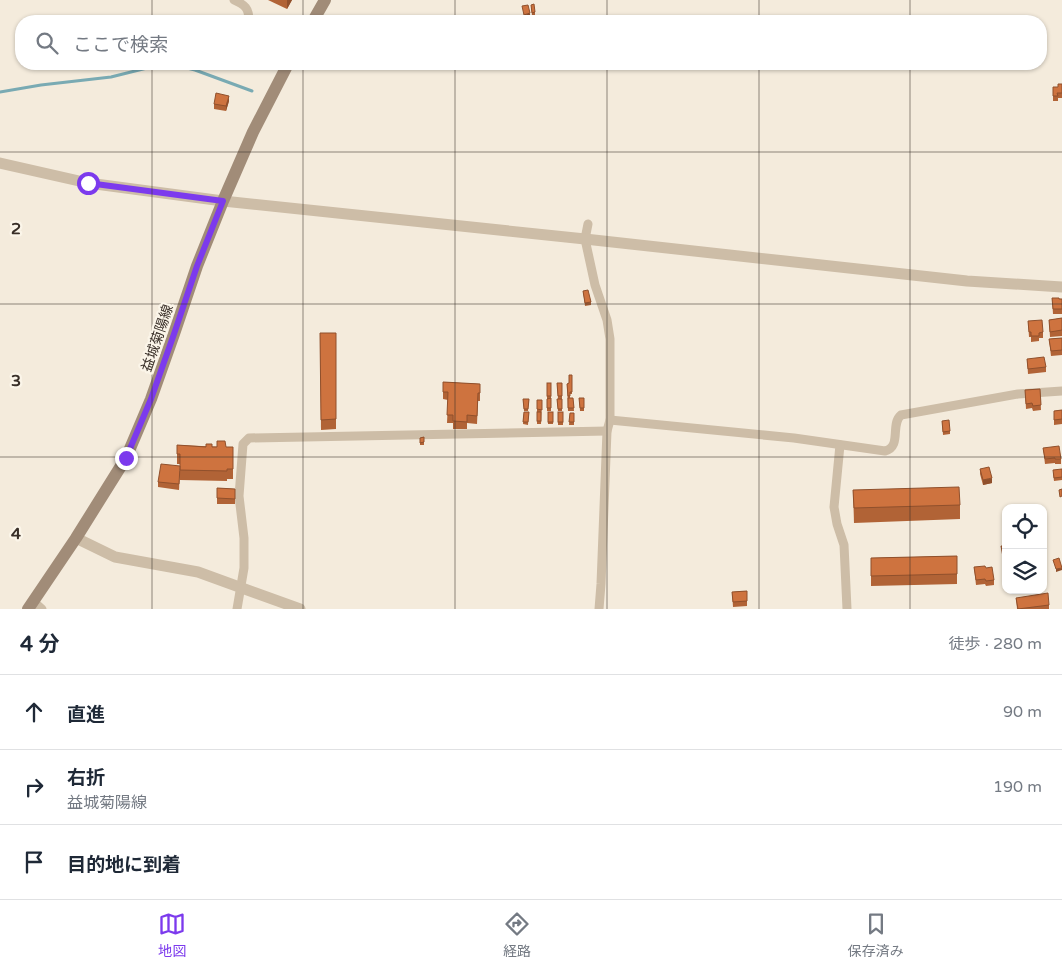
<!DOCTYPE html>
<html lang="ja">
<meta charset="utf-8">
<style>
:root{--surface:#fff;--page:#f6f6f7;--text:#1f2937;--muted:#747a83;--line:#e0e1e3;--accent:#7c3aed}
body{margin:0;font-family:"Varela Round","Noto Sans JP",sans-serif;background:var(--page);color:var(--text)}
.controls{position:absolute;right:15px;bottom:15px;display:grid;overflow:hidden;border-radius:10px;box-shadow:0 1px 4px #0004}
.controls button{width:45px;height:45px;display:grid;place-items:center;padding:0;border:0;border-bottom:1px solid var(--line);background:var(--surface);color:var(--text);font:25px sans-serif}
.stop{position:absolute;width:15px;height:15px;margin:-11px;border:4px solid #7c3aed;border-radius:50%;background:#fff}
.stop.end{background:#7c3aed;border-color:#fff;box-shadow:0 1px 5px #0008}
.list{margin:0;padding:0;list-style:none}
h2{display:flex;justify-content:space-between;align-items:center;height:65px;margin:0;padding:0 20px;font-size:21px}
h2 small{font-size:16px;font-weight:400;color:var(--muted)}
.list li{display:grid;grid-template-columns:32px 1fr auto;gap:15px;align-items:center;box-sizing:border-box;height:75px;padding:0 20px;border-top:1px solid var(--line)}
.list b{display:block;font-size:19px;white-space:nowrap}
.list p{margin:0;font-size:16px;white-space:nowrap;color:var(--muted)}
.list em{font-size:16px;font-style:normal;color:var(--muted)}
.icon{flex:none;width:28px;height:28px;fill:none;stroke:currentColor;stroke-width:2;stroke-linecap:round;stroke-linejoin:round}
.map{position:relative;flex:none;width:1062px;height:609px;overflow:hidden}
.search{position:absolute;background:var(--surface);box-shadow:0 1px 4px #0004;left:15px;right:15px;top:15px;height:55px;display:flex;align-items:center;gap:12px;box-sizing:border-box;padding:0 18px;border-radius:20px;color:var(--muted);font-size:19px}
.sheet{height:290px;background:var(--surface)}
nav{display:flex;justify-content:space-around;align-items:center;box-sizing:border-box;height:70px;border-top:1px solid var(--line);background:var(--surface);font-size:14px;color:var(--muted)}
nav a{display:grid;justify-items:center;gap:2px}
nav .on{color:var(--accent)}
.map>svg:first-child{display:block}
</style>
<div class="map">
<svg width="1062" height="609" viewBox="0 0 1062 609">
<rect width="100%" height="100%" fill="#f4ebdc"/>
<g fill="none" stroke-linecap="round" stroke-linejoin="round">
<path stroke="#79aab3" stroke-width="3" d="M0,92L41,85L111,77L159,65H175L195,70L252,91"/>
<g stroke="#cdbda7" stroke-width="9">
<path d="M234,0C245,5 249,8 249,21"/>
<path d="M588,224L585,239L595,285L607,320L610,339V420L607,431L601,584L599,609"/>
<path d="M610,420L794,438L885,451C902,447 890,424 901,415L1018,394L1062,391"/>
<path d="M840,445L834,507L837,524L844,545L847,609"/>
<path d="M33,601L42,609"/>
<path d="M237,609L244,568V538L239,496L243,444L249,438L607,431"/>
</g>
<g stroke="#cdbda7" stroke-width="11">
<path d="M0,163L88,183L223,201L585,239L967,281L1062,287"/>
<path d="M76,538L115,557L198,572L300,609"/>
</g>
<g stroke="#a18c78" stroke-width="12">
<path d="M313,21L325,0"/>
<path d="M28,609L76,538L126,458L151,399L174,334L197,266L223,201L253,132L288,64"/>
</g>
</g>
<g fill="#b16336">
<path d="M268,0H292L287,9Z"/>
<path d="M531,5L535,12V15H532Z"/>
<path d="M1062,84V98H1058V101H1053V87H1058Z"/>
<path d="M229,101L226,111L214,109V104Z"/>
<path d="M583,291L591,302V305L585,306Z"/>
<path d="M1052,298L1062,299V314H1053Z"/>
<path d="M1062,318V336L1050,337L1049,320Z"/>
<path d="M1028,321L1043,332V338H1039V341L1031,342V337H1029Z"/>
<path d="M320,333H336V429L321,430Z"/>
<path d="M1062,338V355L1051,356L1049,339Z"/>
<path d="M1027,359L1046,367V372L1028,374Z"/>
<path d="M572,375V394H570V398H573L574,411H568L567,384L569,383Z"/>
<path d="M443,382L480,384V401H478L477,424L467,423V429H453V423H447L448,400L443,399Z"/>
<rect x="547" y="383" width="4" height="28"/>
<path d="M557,383H562V399H558Z"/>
<path d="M1040,389L1041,410L1033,411L1032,408L1026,409L1025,390Z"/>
<path d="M579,398H584V411H580Z"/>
<path d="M523,399H529L528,411H524Z"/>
<path d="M557,399H562V411H558Z"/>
<path d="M537,400H542L541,424H537Z"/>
<path d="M1062,410V424L1054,425V411Z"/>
<path d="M524,412H529L528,425L523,424Z"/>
<rect x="548" y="412" width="5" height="12"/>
<rect x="558" y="412" width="5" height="13"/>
<path d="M570,413H574V425H569Z"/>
<path d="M942,421L950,431V434L943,435Z"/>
<path d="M424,437V445H420V438Z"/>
<path d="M177,445L226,447L233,457V479H227V481L180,480V464H177Z"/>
<path d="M1043,448L1061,459V464H1055V463L1045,464Z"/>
<path d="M980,469L992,483L983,485L980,474Z"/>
<path d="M1062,469V480L1054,481L1053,473Z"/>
<path d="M180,471L179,490L158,487V482Z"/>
<path d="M217,488L235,489V504H217Z"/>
<path d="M853,490L960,505V519L854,523Z"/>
<path d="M1006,520L1005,535L1003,526V521Z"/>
<path d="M957,556V584L871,586V558Z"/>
<path d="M974,567L986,568L994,580V585L986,586L985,584L976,585Z"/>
<path d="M747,591V606L733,607L732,592Z"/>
<path d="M1016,598L1049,605V609H1017Z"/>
</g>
<g fill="#90502c">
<path d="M287,0H292L287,9Z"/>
<path d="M530,13V16L524,17V15Z"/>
<path d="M229,96V101L226,111V106Z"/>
<path d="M992,478V483L983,485V480Z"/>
<path d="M1062,568V570L1056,572V569Z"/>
</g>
<g fill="#ce733f" stroke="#90502c">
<path d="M534,4L535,12L532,13L531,5Z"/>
<path d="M528,5L530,13L524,15L522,6Z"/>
<path d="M1058,84H1062V93H1057L1058,96H1053V87H1058Z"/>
<path d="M216,93L229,96L226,106L214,104Z"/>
<path d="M588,290L591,302L585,303L583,291Z"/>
<path d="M1052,298H1059V299H1062V309H1053Z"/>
<path d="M1062,318V330L1050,332L1049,320Z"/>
<path d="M1042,320L1043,332L1039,333V336H1031V332H1029L1028,321Z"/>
<path d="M320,333H336V419L321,420Z"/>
<path d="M1062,338V350L1051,351L1049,339Z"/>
<path d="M1044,357L1046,367L1028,369L1027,359Z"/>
<path d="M569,375H572V392H570V396H568L567,384L569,383Z"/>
<path d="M443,382L480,384V393H478L477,416L467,415V422L453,421V415H447L448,392H443Z"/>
<rect x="547" y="383" width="4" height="13"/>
<path d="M557,383H562V396H558Z"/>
<path d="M1040,389L1041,405L1033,406L1032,403L1026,404L1025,390Z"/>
<path d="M551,398V408H547V399Z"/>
<path d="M568,398H573L574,408H568Z"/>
<path d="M579,398H584V408H580Z"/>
<path d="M523,399H529L528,409H524Z"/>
<path d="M557,399H562V409H558Z"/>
<path d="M537,400H542V410L537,409Z"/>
<path d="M1062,410V419L1054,420V411Z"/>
<path d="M524,412H529L528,422H523Z"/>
<rect x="537" y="412" width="4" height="9"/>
<rect x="548" y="412" width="5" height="10"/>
<rect x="558" y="412" width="5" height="10"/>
<path d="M570,413H574V422H569Z"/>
<path d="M949,420L950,431L943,432L942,421Z"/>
<path d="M424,437V442L420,443V438Z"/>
<path d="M217,441H225L226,447H233V469H227V471L180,470V454H177V445L206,447V444H212V447H217Z"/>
<path d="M1059,446L1061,459H1055V458L1045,459L1043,448Z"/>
<path d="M161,464L180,466L179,484L158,482Z"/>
<path d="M989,467L992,478L983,480L980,469Z"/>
<path d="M1062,469V477L1054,478L1053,470Z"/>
<path d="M959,487L960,505L854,508L853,490Z"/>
<path d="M217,488L235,489V499L217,498Z"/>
<path d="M1062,489V496L1060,497L1059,490Z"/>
<path d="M1006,520V530H1005L1003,521Z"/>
<path d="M1001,546H1006V556L1003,557Z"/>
<path d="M957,556V574L871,576V558Z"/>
<path d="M1059,558L1062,568L1056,569L1053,560Z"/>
<path d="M985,566L986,568L992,567L994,580L986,581L985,579L976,580L974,567Z"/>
<path d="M747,591V601L733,602L732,592Z"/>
<path d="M1048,593L1049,605L1018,609L1016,598Z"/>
</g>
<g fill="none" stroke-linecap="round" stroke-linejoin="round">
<path stroke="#7c3aed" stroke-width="6" d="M88,183L223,201L197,266L174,334L151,399L126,458"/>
</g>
<path fill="none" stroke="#392f28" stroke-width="1" stroke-opacity="0.55" d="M152,0V21M303,0V21M455,0V21M607,0V21M759,0V21M910,0V21M152,64V609M303,64V609M455,64V609M607,64V609M759,64V609M910,64V609M0,152H1062M0,304H1062M0,457H1062"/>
<g text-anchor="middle" stroke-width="4.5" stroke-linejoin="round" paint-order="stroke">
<g font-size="14" fill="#392f28" stroke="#fbf5e9">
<text transform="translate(157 338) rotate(-71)" y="5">益城菊陽線</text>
</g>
</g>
<g font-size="16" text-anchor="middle" font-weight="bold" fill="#392f28" stroke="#fbf5e9" stroke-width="4.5" stroke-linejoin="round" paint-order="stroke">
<text x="16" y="234">2</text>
<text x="16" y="386">3</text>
<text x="16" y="539">4</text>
</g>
</svg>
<div class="controls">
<button><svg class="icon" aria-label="locate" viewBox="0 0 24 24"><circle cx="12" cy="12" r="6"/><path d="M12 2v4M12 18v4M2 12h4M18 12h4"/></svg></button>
<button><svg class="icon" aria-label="layers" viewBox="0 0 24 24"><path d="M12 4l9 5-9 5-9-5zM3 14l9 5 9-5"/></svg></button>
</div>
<div class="stop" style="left:88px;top:183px"></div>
<div class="stop end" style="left:126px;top:458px"></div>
<div class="search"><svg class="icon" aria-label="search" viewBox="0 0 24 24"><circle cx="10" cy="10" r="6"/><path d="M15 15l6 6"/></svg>ここで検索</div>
</div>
<section class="sheet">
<h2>4 分<small>徒歩 · 280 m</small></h2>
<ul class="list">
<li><svg class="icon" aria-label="ahead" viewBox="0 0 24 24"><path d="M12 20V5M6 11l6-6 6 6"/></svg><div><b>直進</b></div><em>90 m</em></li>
<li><svg class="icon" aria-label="right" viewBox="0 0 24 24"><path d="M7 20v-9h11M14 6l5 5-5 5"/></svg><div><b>右折</b><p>益城菊陽線</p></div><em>190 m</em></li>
<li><svg class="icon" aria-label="arrive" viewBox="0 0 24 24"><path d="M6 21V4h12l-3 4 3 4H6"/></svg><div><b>目的地に到着</b></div></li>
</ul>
</section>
<nav>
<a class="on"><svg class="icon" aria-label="map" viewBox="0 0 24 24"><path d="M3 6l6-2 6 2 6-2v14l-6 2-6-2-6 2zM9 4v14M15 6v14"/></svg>地図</a>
<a><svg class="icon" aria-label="directions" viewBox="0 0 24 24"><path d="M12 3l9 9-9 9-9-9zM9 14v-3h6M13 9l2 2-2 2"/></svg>経路</a>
<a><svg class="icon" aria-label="saved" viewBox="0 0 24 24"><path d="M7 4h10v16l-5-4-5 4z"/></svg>保存済み</a>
</nav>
